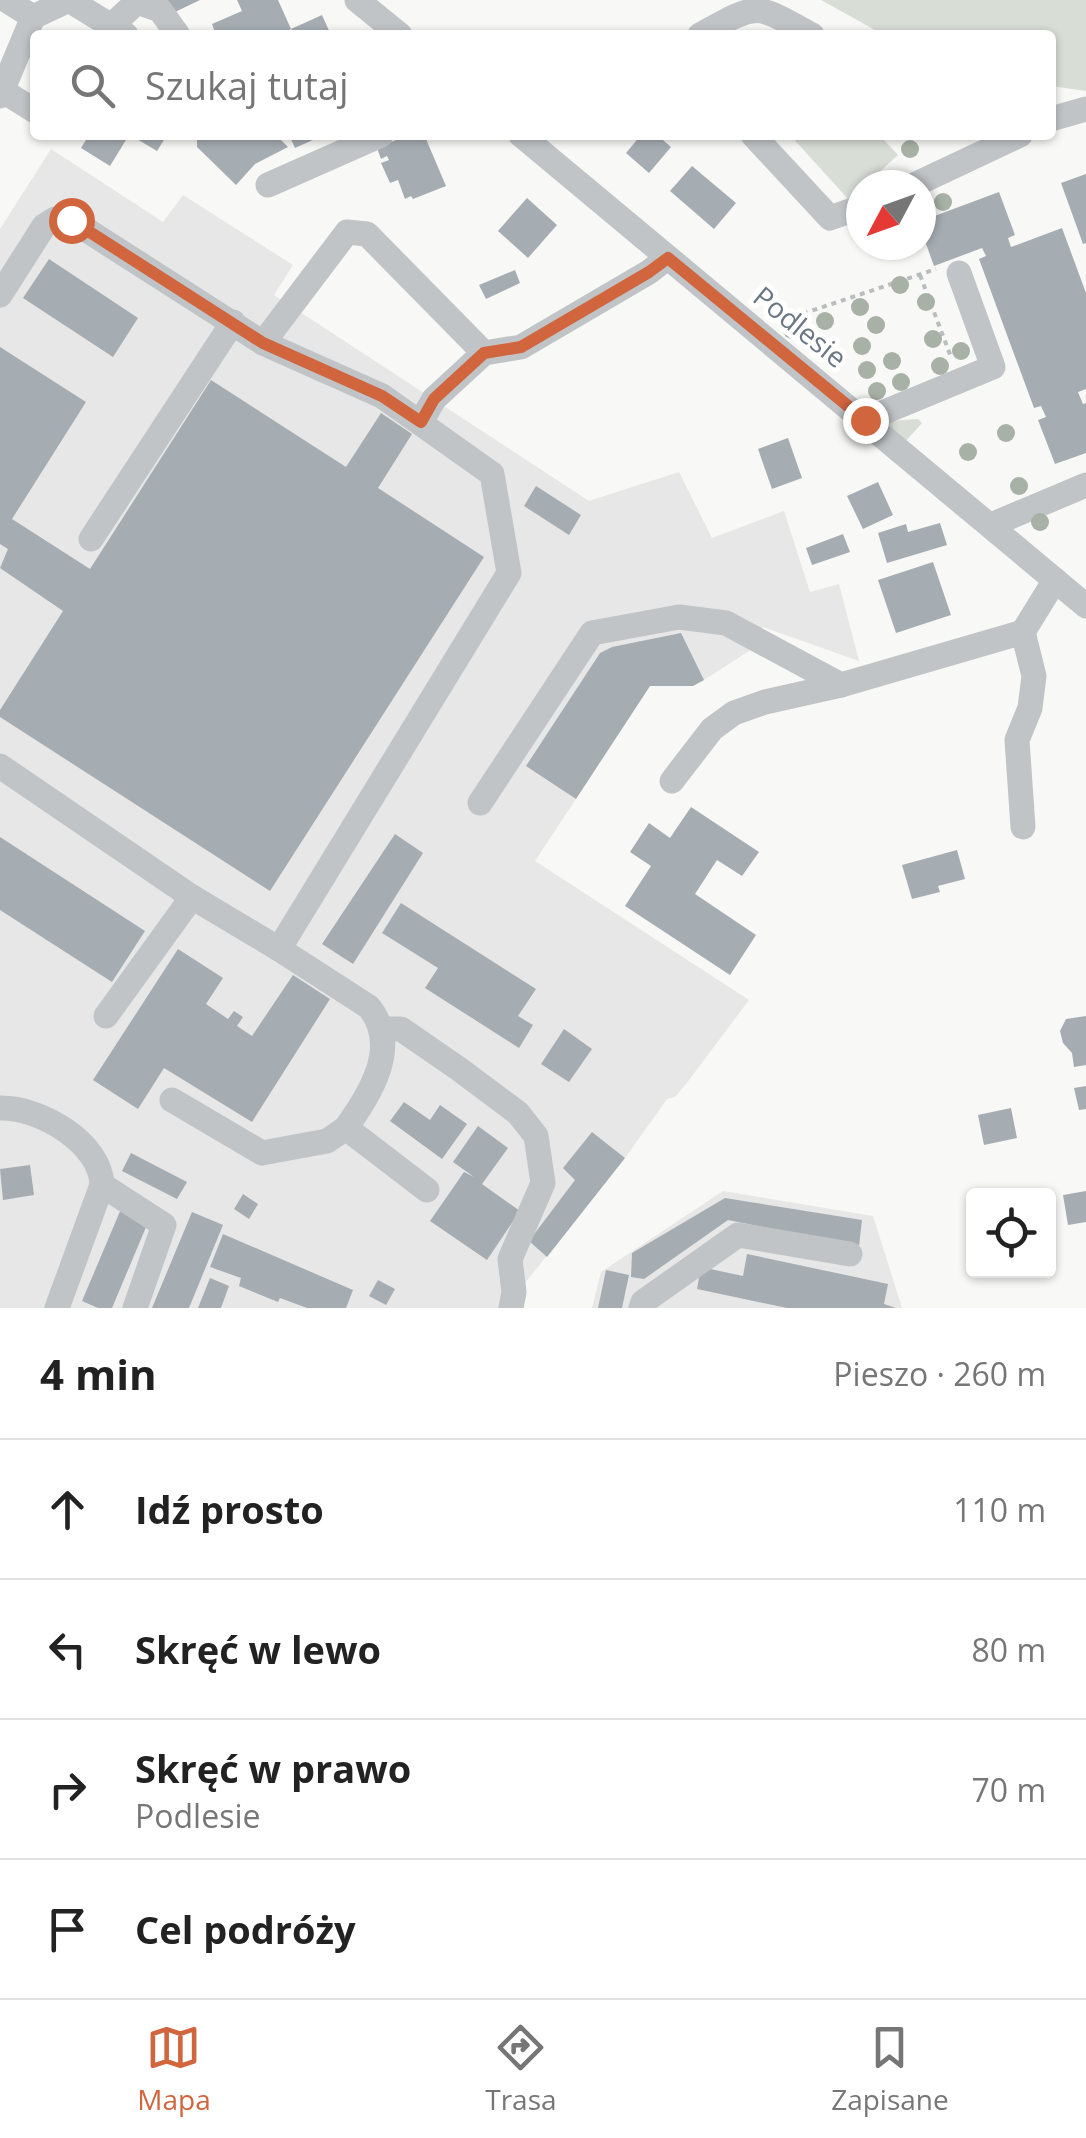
<!DOCTYPE html>
<html lang="pl">
<meta charset="utf-8">
<style>
:root{--surface:#fff;--page:#f6f6f6;--text:#222;--muted:#767676;--line:#e0e0e0;--accent:#d1653e}
body{margin:0;font-family:"Open Sans",sans-serif;background:var(--page);color:var(--text)}
.controls{position:absolute;right:30px;bottom:30px;display:grid;overflow:hidden;border-radius:10px;box-shadow:0 2px 8px #0004}
.controls button{width:90px;height:90px;display:grid;place-items:center;padding:0;border:0;border-bottom:2px solid var(--line);background:var(--surface);color:var(--text);font:50px sans-serif}
.compass{position:absolute;left:846px;top:170px;width:90px;height:90px;border-radius:50%;background:var(--surface);box-shadow:0 2px 8px #0004;rotate:229deg}
.stop{position:absolute;width:30px;height:30px;margin:-22px;border:8px solid #d1653e;border-radius:50%;background:#fff}
.stop.end{background:#d1653e;border-color:#fff;box-shadow:0 2px 10px #0008}
.list{margin:0;padding:0;list-style:none}
h2{display:flex;justify-content:space-between;align-items:center;height:130px;margin:0;padding:0 40px;font-size:42px}
h2 small{font-size:32px;font-weight:400;color:var(--muted)}
.list li{display:grid;grid-template-columns:65px 1fr auto;gap:30px;align-items:center;box-sizing:border-box;height:140px;padding:0 40px;border-top:2px solid var(--line)}
.list b{display:block;font-size:38px;white-space:nowrap}
.list p{margin:0;font-size:32px;white-space:nowrap;color:var(--muted)}
.list em{font-size:32px;font-style:normal;color:var(--muted)}
.icon{flex:none;width:55px;height:55px;fill:none;stroke:currentColor;stroke-width:2;stroke-linecap:round;stroke-linejoin:round}
.map{position:relative;flex:none;width:1086px;height:1308px;overflow:hidden}
.search{position:absolute;background:var(--surface);box-shadow:0 2px 8px #0004;left:30px;right:30px;top:30px;height:110px;display:flex;align-items:center;gap:25px;box-sizing:border-box;padding:0 35px;border-radius:10px;color:var(--muted);font-size:38px}
.sheet{height:690px;background:var(--surface)}
nav{display:flex;justify-content:space-around;align-items:center;box-sizing:border-box;height:140px;border-top:2px solid var(--line);background:var(--surface);font-size:28px;color:var(--muted)}
nav a{display:grid;justify-items:center;gap:5px}
nav .on{color:var(--accent)}
.map>svg:first-child{display:block}
</style>
<div class="map">
<svg width="1086" height="1308" viewBox="0 0 1086 1308">
<rect width="100%" height="100%" fill="#f8f8f6"/>
<g fill="#e6e7e6">
<path d="M51,149L163,222L183,195L293,265L274,295L589,501L679,472L712,538L784,511L810,592L839,584L859,661L763,627L749,651L704,680L693,686H650L535,861L749,1000L686,1084L675,1097L667,1099L625,1158L505,1308H0V229Z"/>
<path d="M723,1191L873,1216L902,1308H592L601,1272Z"/>
</g>
<g fill="#d8ddd6">
<path d="M821,0H1086V91L1051,86V35H884Z"/>
<path d="M790,135H879L898,155L865,185H861L849,200Z"/>
<path d="M918,419L922,423L905,442L885,425L888,421Z"/>
</g>
<g fill="#a6adb2">
<path d="M167,0H200L173,13Z"/>
<path d="M237,0H278L291,29L279,35H216L212,24L242,11Z"/>
<path d="M322,15L331,35H294L291,29Z"/>
<path d="M89,135H129L110,166L81,148Z"/>
<path d="M130,135H167L157,151Z"/>
<path d="M197,135H276L288,147L255,164L236,185L197,147Z"/>
<path d="M289,135H324L295,148Z"/>
<path d="M408,135H419L422,140L426,139L446,186L413,199L411,196L405,199L398,180L390,183L381,163L389,160L387,156L381,159L377,148Z"/>
<path d="M641,135H657L671,147L649,173L626,153Z"/>
<path d="M692,166L736,203L714,229L670,191Z"/>
<path d="M1086,174V243L1083,244L1061,183Z"/>
<path d="M999,192L1015,235L1008,238L1011,247L1062,228L1086,293V389L1078,392L1083,404L1086,403V453L1055,464L1038,420L1046,417L1041,406L1034,408L979,259L986,256L982,248L934,266L921,230V221Z"/>
<path d="M527,198L557,225L528,258L498,231Z"/>
<path d="M49,259L138,318L113,357L23,298Z"/>
<path d="M515,270L520,283L486,299L479,285Z"/>
<path d="M0,347L86,402L12,519L90,569L211,380L346,467L381,413L412,434L378,488L484,557L270,891L0,717V710L63,611L0,568L8,549L0,544Z"/>
<path d="M788,438L802,478L772,489L758,449Z"/>
<path d="M878,482L893,515L863,529L847,496Z"/>
<path d="M536,486L581,515L569,535L524,506Z"/>
<path d="M940,523L947,545L887,563L878,533L906,524L908,532Z"/>
<path d="M843,534L850,552L812,565L806,548Z"/>
<path d="M933,562L951,615L896,633L878,580Z"/>
<path d="M681,633L704,680L693,686H650L576,799L526,766L600,653L612,647Z"/>
<path d="M691,807L759,852L742,876L717,860L695,894L756,935L730,975L625,906L651,866L630,852L649,823L670,838Z"/>
<path d="M395,834L423,853L353,964L322,944Z"/>
<path d="M0,837L145,931L112,982L0,910Z"/>
<path d="M957,850L965,879L938,886L940,892L912,899L902,865Z"/>
<path d="M401,903L536,989L518,1016L533,1025L519,1048L425,988L438,968L382,933Z"/>
<path d="M178,949L223,978L206,1004L228,1019L234,1011L243,1017L237,1026L252,1036L293,975L330,999L252,1122L164,1068L138,1109L93,1080Z"/>
<path d="M1086,1016V1065L1074,1067L1072,1053L1063,1043L1060,1031L1066,1019Z"/>
<path d="M564,1029L592,1049L569,1082L541,1064Z"/>
<path d="M1086,1086V1109L1079,1110L1074,1088Z"/>
<path d="M404,1102L430,1120L440,1105L467,1124L442,1159L390,1121Z"/>
<path d="M1011,1108L1017,1138L984,1145L978,1115Z"/>
<path d="M478,1126L508,1148L482,1184L520,1211L487,1260L430,1221L464,1172L474,1177L453,1162Z"/>
<path d="M592,1132L625,1158L547,1257L529,1241L575,1180L563,1168Z"/>
<path d="M131,1153L187,1182L177,1199L122,1171Z"/>
<path d="M30,1165L34,1195L3,1200L0,1169Z"/>
<path d="M1086,1191V1222L1068,1225L1063,1195Z"/>
<path d="M243,1194L258,1204L249,1219L234,1209Z"/>
<path d="M725,1198L862,1220L859,1246L728,1220L644,1279L631,1277L632,1253Z"/>
<path d="M121,1209L149,1220L112,1308H98L82,1301Z"/>
<path d="M192,1212L223,1225L189,1308H152Z"/>
<path d="M223,1234L353,1290L346,1308H307L280,1298L278,1302L239,1286L241,1278L210,1267Z"/>
<path d="M747,1254L888,1284L884,1304L896,1308H787L697,1289L701,1267L743,1276Z"/>
<path d="M606,1270L629,1275L622,1308H598Z"/>
<path d="M210,1278L229,1286L221,1308H198Z"/>
<path d="M378,1280L395,1289L386,1305L369,1296Z"/>
</g>
<g fill="none" stroke-linecap="round" stroke-linejoin="round">
<g stroke="#babdbf" stroke-width="4" stroke-dasharray="5 5" stroke-linecap="butt">
<path d="M920,275L951,357"/>
<path d="M784,320L936,269"/>
</g>
<g stroke="#c0c4c7" stroke-width="25">
<path d="M357,0L400,35"/>
<path d="M33,17L69,0L126,35"/>
<path d="M111,26L137,2L160,10L178,35"/>
<path d="M700,35C760,2 753,3 812,35"/>
<path d="M3,91L35,111"/>
<path d="M0,96L33,17L6,0"/>
<path d="M1051,119L1086,109"/>
<path d="M521,135L1086,606"/>
<path d="M753,135L830,218L861,207"/>
<path d="M268,185L381,135"/>
<path d="M914,185L1020,135"/>
<path d="M0,295L44,226L55,219L71,220L263,343L382,396L492,474L509,573L279,949L192,897L0,766"/>
<path d="M263,343L347,232L367,234L484,353L521,347L649,272L667,258"/>
<path d="M865,420L993,367L959,273"/>
<path d="M421,422L434,399L484,353"/>
<path d="M991,525L1086,485"/>
<path d="M91,539L233,322"/>
<path d="M672,781L712,729L734,713L765,702L841,685L1023,632"/>
<path d="M480,803L592,633L679,617L726,623L841,685"/>
<path d="M1023,827L1017,740L1030,708L1034,676L1023,632L1055,580"/>
<path d="M279,949L369,1007C401,1047 370,1093 346,1128L427,1190"/>
<path d="M106,1016L192,897"/>
<path d="M383,1029H401L459,1069L518,1113L536,1136L543,1183L510,1259L514,1292L511,1308"/>
<path d="M172,1100L262,1153L327,1141L346,1128"/>
<path d="M0,1108C40,1107 101,1143 102,1185"/>
<path d="M57,1308L102,1185L164,1225L135,1308"/>
<path d="M641,1308L643,1302L738,1235L850,1254"/>
</g>
</g>
<g fill="#a8b1a6">
<circle cx="910" cy="149" r="9"/>
<circle cx="943" cy="202" r="9"/>
<circle cx="900" cy="285" r="9"/>
<circle cx="926" cy="302" r="9"/>
<circle cx="860" cy="307" r="9"/>
<circle cx="825" cy="321" r="9"/>
<circle cx="876" cy="325" r="9"/>
<circle cx="792" cy="330" r="9"/>
<circle cx="812" cy="339" r="9"/>
<circle cx="933" cy="339" r="9"/>
<circle cx="862" cy="346" r="9"/>
<circle cx="961" cy="351" r="9"/>
<circle cx="835" cy="361" r="9"/>
<circle cx="892" cy="361" r="9"/>
<circle cx="940" cy="366" r="9"/>
<circle cx="867" cy="370" r="9"/>
<circle cx="901" cy="382" r="9"/>
<circle cx="877" cy="391" r="9"/>
<circle cx="1006" cy="433" r="9"/>
<circle cx="968" cy="452" r="9"/>
<circle cx="1019" cy="486" r="9"/>
<circle cx="1040" cy="522" r="9"/>
</g>
<g fill="none" stroke-linecap="round" stroke-linejoin="round">
<path stroke="#d1653e" stroke-width="12" d="M71,220L263,343L382,396L421,422L434,399L484,353L521,347L649,272L668,258L865,420"/>
</g>
<g text-anchor="middle" stroke-width="10" stroke-linejoin="round" paint-order="stroke">
<g font-size="28" fill="#6b7884" stroke="#fff">
<text transform="translate(800 327) rotate(39)" y="10">Podlesie</text>
</g>
</g>
</svg>
<div class="controls">
<button><svg class="icon" aria-label="locate" viewBox="0 0 24 24"><circle cx="12" cy="12" r="6"/><path d="M12 2v4M12 18v4M2 12h4M18 12h4"/></svg></button>
</div>
<svg class="compass" viewBox="-18 -18 36 36"><path d="M0-13l5 13h-10z" fill="#e53935"/><path d="M0 13l5-13h-10z" fill="#767676"/></svg>
<div class="stop" style="left:71px;top:220px"></div>
<div class="stop end" style="left:865px;top:420px"></div>
<div class="search"><svg class="icon" aria-label="search" viewBox="0 0 24 24"><circle cx="10" cy="10" r="6"/><path d="M15 15l6 6"/></svg>Szukaj tutaj</div>
</div>
<section class="sheet">
<h2>4 min<small>Pieszo · 260 m</small></h2>
<ul class="list">
<li><svg class="icon" aria-label="ahead" viewBox="0 0 24 24"><path d="M12 20V5M6 11l6-6 6 6"/></svg><div><b>Idź prosto</b></div><em>110 m</em></li>
<li><svg class="icon" aria-label="left" viewBox="0 0 24 24"><path d="M17 20v-9H6M10 6l-5 5 5 5"/></svg><div><b>Skręć w lewo</b></div><em>80 m</em></li>
<li><svg class="icon" aria-label="right" viewBox="0 0 24 24"><path d="M7 20v-9h11M14 6l5 5-5 5"/></svg><div><b>Skręć w prawo</b><p>Podlesie</p></div><em>70 m</em></li>
<li><svg class="icon" aria-label="arrive" viewBox="0 0 24 24"><path d="M6 21V4h12l-3 4 3 4H6"/></svg><div><b>Cel podróży</b></div></li>
</ul>
</section>
<nav>
<a class="on"><svg class="icon" aria-label="map" viewBox="0 0 24 24"><path d="M3 6l6-2 6 2 6-2v14l-6 2-6-2-6 2zM9 4v14M15 6v14"/></svg>Mapa</a>
<a><svg class="icon" aria-label="directions" viewBox="0 0 24 24"><path d="M12 3l9 9-9 9-9-9zM9 14v-3h6M13 9l2 2-2 2"/></svg>Trasa</a>
<a><svg class="icon" aria-label="saved" viewBox="0 0 24 24"><path d="M7 4h10v16l-5-4-5 4z"/></svg>Zapisane</a>
</nav>
